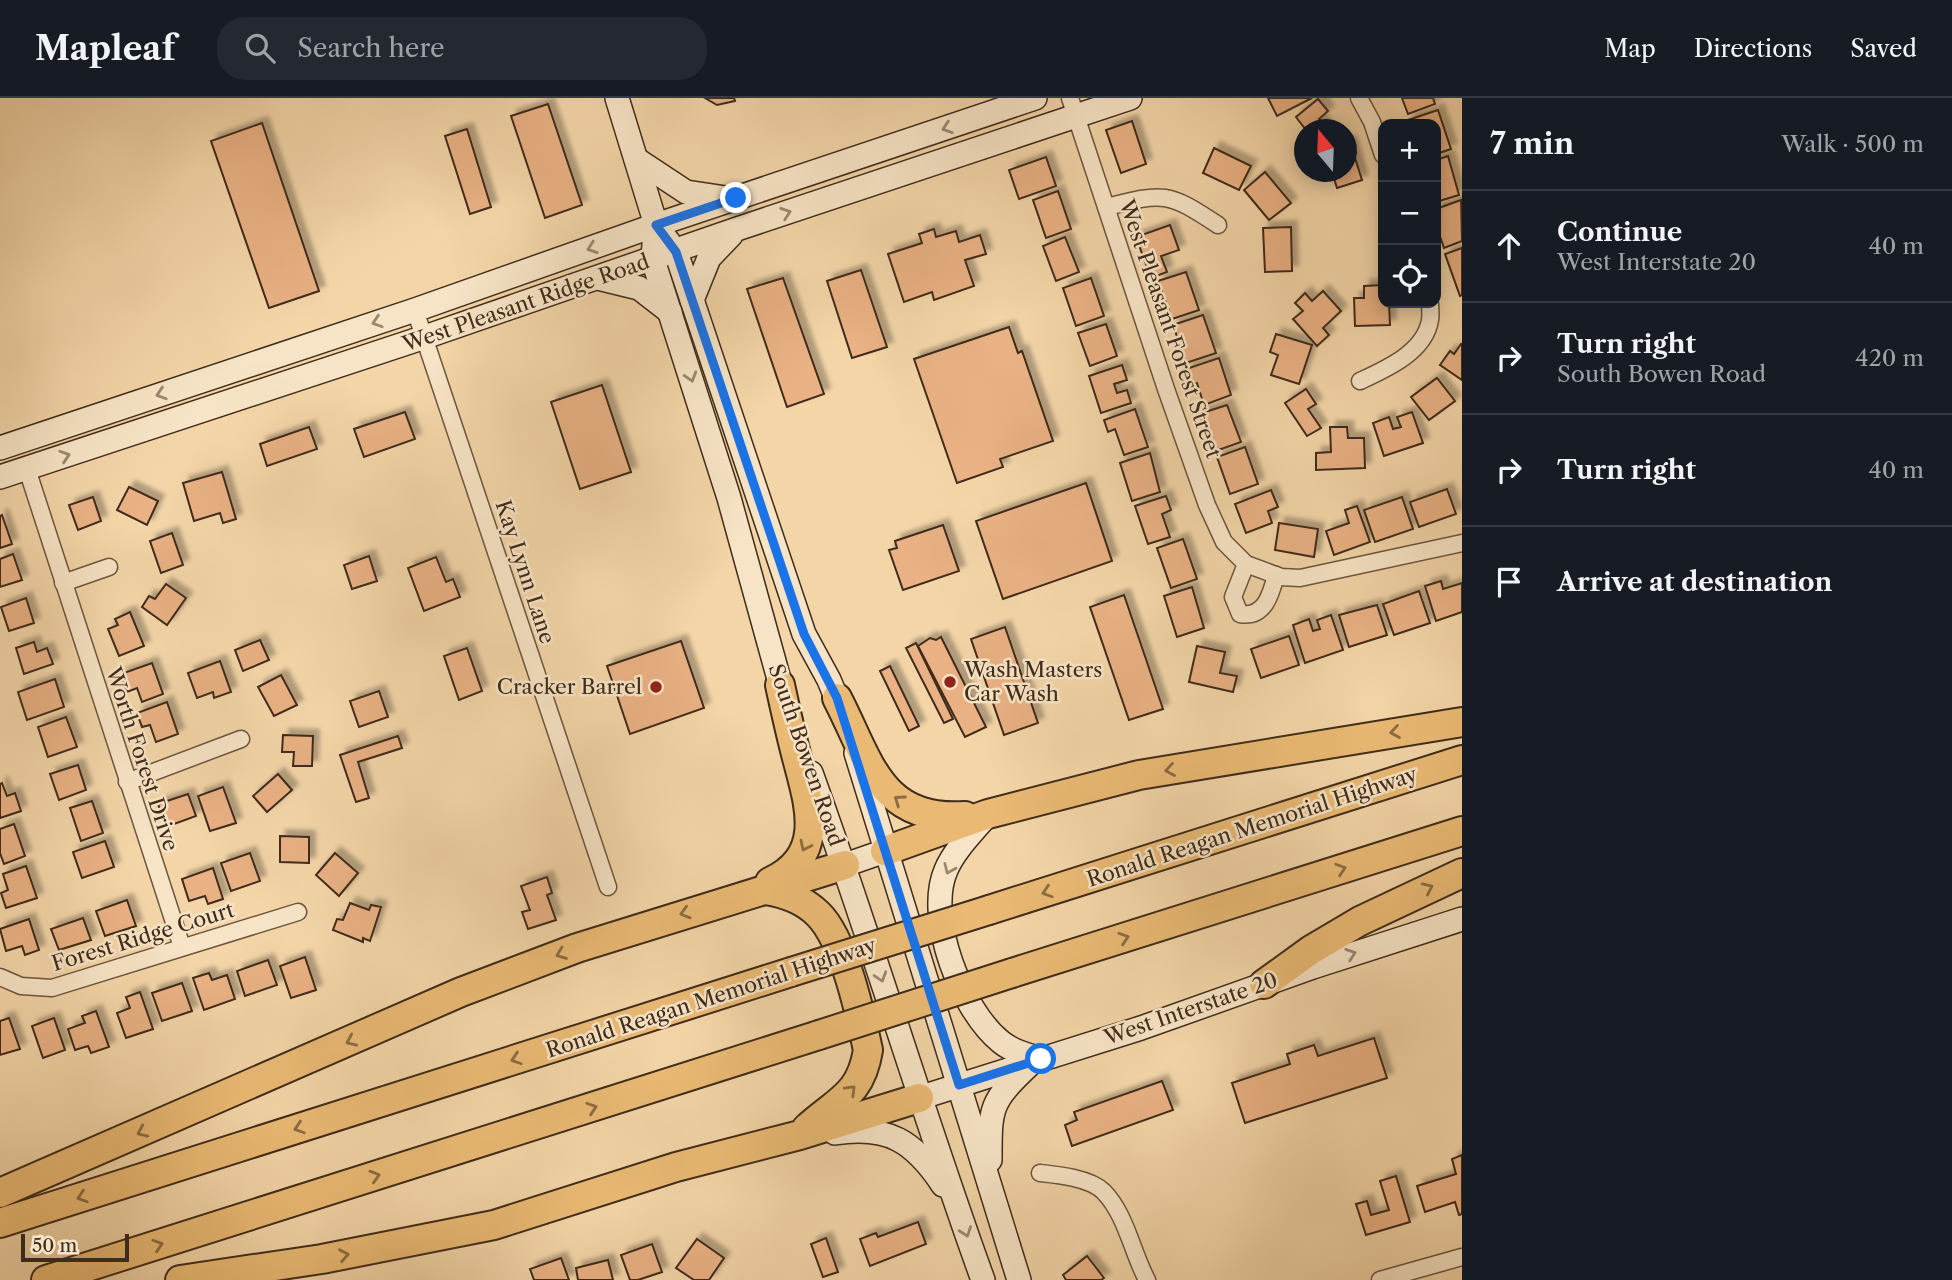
<!DOCTYPE html>
<meta charset="utf-8">
<style>
:root{--surface:#171b24;--page:#242831;--text:#f1f3f6;--muted:#9ea1a6;--line:#363941}
body{margin:0;font-family:"Libre Caslon Text",serif;background:var(--page);color:var(--text)}
.controls{position:absolute;right:21px;top:21px;display:grid;overflow:hidden;border-radius:14px;box-shadow:0 4px 18px #0003}
.controls button{width:63px;height:63px;display:grid;place-items:center;padding:0;border:0;border-bottom:2px solid var(--line);background:var(--surface);color:var(--text);font:35px sans-serif}
.compass{position:absolute;left:1294px;top:21px;width:63px;height:63px;border-radius:50%;background:var(--surface);box-shadow:0 4px 18px #0003;rotate:341deg}
.scale{position:absolute;left:21px;bottom:18px;width:108px;box-sizing:border-box;padding-left:7px;border:4px solid #3f2c1a;border-top:0;font-size:19px;line-height:24px;white-space:nowrap;color:#3f2c1a;-webkit-text-stroke:5px #f7e4c6;paint-order:stroke}
.stop{position:absolute;width:21px;height:21px;margin:-16px;border:5px solid #1a73e8;border-radius:50%;background:#fff}
.stop.end{background:#1a73e8;border-color:#fff;box-shadow:0 2px 7px #0008}
.list{margin:0;padding:0;list-style:none}
h2{display:flex;justify-content:space-between;align-items:center;height:91px;margin:0;padding:0 28px;font-size:30px}
h2 small{font-size:23px;font-weight:400;color:var(--muted)}
.list li{display:grid;grid-template-columns:46px 1fr auto;gap:21px;align-items:center;box-sizing:border-box;height:112px;padding:0 28px;border-top:2px solid var(--line)}
.list b{display:block;font-size:26px;white-space:nowrap}
.list p{margin:0;font-size:23px;white-space:nowrap;color:var(--muted)}
.list em{font-size:23px;font-style:normal;color:var(--muted)}
.icon{flex:none;width:38px;height:38px;fill:none;stroke:currentColor;stroke-width:2;stroke-linecap:round;stroke-linejoin:round}
.map{position:relative;flex:none;width:1462px;height:1182px;overflow:hidden}
header{display:flex;align-items:center;gap:42px;box-sizing:border-box;height:98px;padding:0 35px;background:var(--surface);border-bottom:2px solid var(--line)}
header strong{font-size:33px}
nav{display:flex;gap:38px;margin-inline-start:auto;font-size:24px}
.search{width:490px;height:63px;background:var(--page);display:flex;align-items:center;gap:18px;box-sizing:border-box;padding:0 24px;border-radius:28px;color:var(--muted);font-size:26px}
main{display:flex}
aside{flex:1;background:var(--surface)}
.map>svg:first-child{display:block}
</style>
<header>
<strong>Mapleaf</strong>
<div class="search"><svg class="icon" aria-label="search" viewBox="0 0 24 24"><circle cx="10" cy="10" r="6"/><path d="M15 15l6 6"/></svg>Search here</div>
<nav><a>Map</a><a>Directions</a><a>Saved</a></nav>
</header>
<main>
<div class="map">
<svg width="1462" height="1182" viewBox="0 0 1462 1182">
<defs>
<filter id="shadow"><feDropShadow dx="6" dy="-6" stdDeviation="2" flood-color="#0004"/></filter>
</defs>
<rect width="100%" height="100%" fill="#f3d5a8"/>
<filter id="stains"><feTurbulence type="fractalNoise" baseFrequency=".00286" numOctaves="4"/><feColorMatrix values="0 0 0 0 .2 0 0 0 0 .09 0 0 0 0 .02 0 0 0 .5 -.17"/></filter>
<radialGradient id="worn" r=".72"><stop offset=".6" stop-color="#630" stop-opacity="0"/><stop offset="1" stop-color="#630" stop-opacity=".3"/></radialGradient>
<g fill="#e9b184" stroke="#3f2c1a" stroke-width="2" filter="url(#shadow)">
<path d="M705,0H734L735,3L717,7Z"/>
<path d="M1268,0H1312L1277,18Z"/>
<path d="M1402,0H1433L1435,6L1408,16Z"/>
<path d="M1318,1L1328,13L1319,21L1328,32H1306L1296,19Z"/>
<path d="M548,6L582,107L545,120L511,18Z"/>
<path d="M1438,12L1451,51L1436,56V26H1409L1408,22Z"/>
<path d="M1132,23L1146,66L1121,75L1106,32Z"/>
<path d="M262,25L319,193L269,210L211,43Z"/>
<path d="M467,31L491,109L470,116L445,38Z"/>
<path d="M1350,44L1362,82L1337,90L1332,74H1346V45Z"/>
<path d="M1214,50L1251,68L1239,92L1203,75Z"/>
<path d="M1448,58L1459,97L1436,104V62Z"/>
<path d="M1046,59L1056,88L1019,101L1009,72Z"/>
<path d="M1265,74L1291,105L1269,122L1244,92Z"/>
<path d="M1058,93L1071,131L1046,140L1033,102Z"/>
<path d="M1461,102L1462,143L1444,150L1436,127V111Z"/>
<path d="M1170,127L1179,152L1161,158L1167,174L1151,180L1136,139Z"/>
<path d="M1291,129L1292,173L1265,174L1263,130Z"/>
<path d="M934,131L936,139L956,133L959,144L980,137L986,156L965,162L974,188L934,202L932,194L904,204L888,156L922,145L919,136Z"/>
<path d="M1065,139L1079,174L1056,183L1043,148Z"/>
<path d="M1462,150V197L1460,198L1445,156Z"/>
<path d="M861,172L887,249L852,260L827,183Z"/>
<path d="M1186,174L1199,212L1172,221L1158,183Z"/>
<path d="M783,180L824,296L787,309L747,191Z"/>
<path d="M1091,180L1104,218L1076,228L1063,190Z"/>
<path d="M1383,187V205H1389L1390,227L1355,228L1354,200H1364V188Z"/>
<path d="M1323,193L1341,213L1323,230L1329,237L1317,248L1293,221L1303,213L1295,205L1305,195L1312,203Z"/>
<path d="M1203,217L1216,255L1186,265L1173,227Z"/>
<path d="M1106,226L1117,258L1090,268L1078,235Z"/>
<path d="M1009,229L1018,255L1022,253L1053,343L1000,361L1003,369L957,385L914,261Z"/>
<path d="M1276,236L1312,247L1299,286L1271,277L1278,257L1270,254Z"/>
<path d="M1461,246H1462V282L1440,267L1450,253L1454,256Z"/>
<path d="M1219,260L1231,297L1204,307L1197,285L1192,287L1186,271Z"/>
<path d="M1122,267L1127,282L1114,286L1117,295L1127,292L1131,305L1101,315L1089,278Z"/>
<path d="M1437,280L1455,303L1429,322L1411,299Z"/>
<path d="M602,287L631,374L580,391L551,304Z"/>
<path d="M1306,291L1316,306L1308,311L1321,330L1307,338L1285,305Z"/>
<path d="M1227,307L1241,344L1213,354L1199,316Z"/>
<path d="M1135,311L1148,349L1124,357L1115,331L1108,334L1104,322Z"/>
<path d="M405,314L415,341L364,359L354,331Z"/>
<path d="M1412,314L1423,345L1384,358L1373,325L1389,319L1393,331L1401,329L1397,319Z"/>
<path d="M309,329L317,351L267,368L260,346Z"/>
<path d="M1330,329H1347L1348,340H1364L1365,370L1316,372V355L1331,354Z"/>
<path d="M1245,349L1258,386L1230,396L1217,359Z"/>
<path d="M1150,355L1160,394L1132,403L1120,365Z"/>
<path d="M222,374L236,421L223,425L220,415L194,423L183,385Z"/>
<path d="M1086,385L1112,463L1003,501L976,423Z"/>
<path d="M129,389L158,403L147,427L117,412Z"/>
<path d="M1447,391L1456,416L1419,429L1410,404Z"/>
<path d="M1271,392L1278,409L1268,413L1272,425L1246,435L1235,406Z"/>
<path d="M1166,398L1171,412L1162,416L1170,439L1148,446L1135,408Z"/>
<path d="M93,399L101,423L78,432L69,407Z"/>
<path d="M1402,399L1413,431L1375,444L1364,412Z"/>
<path d="M1357,408L1370,444L1334,457L1326,433L1349,425L1345,412Z"/>
<path d="M2,417L12,446L0,450V418Z"/>
<path d="M1279,425L1318,431L1314,459L1275,452Z"/>
<path d="M943,427L959,473L903,492L889,452L897,450L895,443Z"/>
<path d="M172,435L183,467L161,475L150,443Z"/>
<path d="M1183,441L1197,481L1171,490L1157,450Z"/>
<path d="M13,456L22,482L0,489V461Z"/>
<path d="M369,458L377,483L352,491L344,467Z"/>
<path d="M436,459L446,484L453,481L460,499L424,513L408,470Z"/>
<path d="M1441,483L1443,491L1462,485V514L1436,523L1425,488Z"/>
<path d="M166,486L186,500L167,527L142,509L149,498L155,501Z"/>
<path d="M1192,489L1204,530L1177,539L1164,498Z"/>
<path d="M1419,493L1430,525L1394,537L1383,506Z"/>
<path d="M1124,497L1163,611L1129,622L1090,509Z"/>
<path d="M26,500L34,525L9,533L1,509Z"/>
<path d="M1377,507L1387,537L1349,549L1339,517Z"/>
<path d="M130,514L144,548L119,558L108,531L118,527L115,521Z"/>
<path d="M1331,517L1343,552L1305,565L1293,527L1309,521L1313,533L1320,531L1317,522Z"/>
<path d="M1005,529L1038,625L1004,637L971,541Z"/>
<path d="M1289,538L1299,567L1261,580L1251,551Z"/>
<path d="M941,539L986,629L965,639L918,548L930,540L936,542Z"/>
<path d="M260,542L269,562L243,573L235,552Z"/>
<path d="M681,543L704,610L630,636L607,568Z"/>
<path d="M34,544L37,554L47,550L53,566L24,576L16,550Z"/>
<path d="M916,545L953,621L944,625L906,550Z"/>
<path d="M1197,548L1225,554L1220,575L1237,578L1233,594L1189,584Z"/>
<path d="M467,550L482,593L459,602L444,558Z"/>
<path d="M220,563L231,594L214,600L213,594L197,600L188,575Z"/>
<path d="M152,565L163,596L142,604L137,590L127,594L121,576Z"/>
<path d="M890,568L919,628L909,633L880,573Z"/>
<path d="M281,577L297,607L274,618L258,589Z"/>
<path d="M55,581L64,609L27,622L18,594Z"/>
<path d="M379,593L388,619L359,629L350,603Z"/>
<path d="M167,604L178,636L156,644L150,627L142,629L137,615Z"/>
<path d="M66,619L77,649L48,659L38,629Z"/>
<path d="M283,637L313,638L312,668H293L294,654H282Z"/>
<path d="M398,638L402,650L358,664L369,700L356,704L340,657Z"/>
<path d="M78,667L86,692L59,702L50,676Z"/>
<path d="M278,676L292,692L267,714L253,698Z"/>
<path d="M2,685L7,698L15,695L21,713L0,720V686Z"/>
<path d="M223,689L236,725L210,733L198,698Z"/>
<path d="M188,696L196,718L166,729L158,706Z"/>
<path d="M92,703L103,735L81,743L70,710Z"/>
<path d="M14,726L25,758L4,766L0,755V731Z"/>
<path d="M280,738L309,739V765L280,764Z"/>
<path d="M105,743L114,769L82,780L73,754Z"/>
<path d="M250,755L260,783L231,793L221,765Z"/>
<path d="M335,755L358,775L339,798L316,777Z"/>
<path d="M26,768L37,800L6,810L1,795L8,792L3,776Z"/>
<path d="M213,770L223,801L208,806L205,798L189,803L182,781Z"/>
<path d="M547,779L552,795L547,797L556,822L528,831L522,814L530,812L521,788Z"/>
<path d="M127,802L136,828L105,838L96,813Z"/>
<path d="M350,805L369,812L371,807L381,809L370,843L363,840V844L333,832L337,821L343,822Z"/>
<path d="M83,820L91,842L59,852L51,831Z"/>
<path d="M29,821L39,852L25,857L22,848L6,853L0,831Z"/>
<path d="M305,859L316,892L291,900L280,868Z"/>
<path d="M268,862L277,887L245,898L237,873Z"/>
<path d="M209,875L212,882L227,877L235,901L204,912L193,880Z"/>
<path d="M182,885L192,913L162,923L152,895Z"/>
<path d="M140,894L153,931L126,940L117,915L130,910L126,899Z"/>
<path d="M96,913L109,949L91,955L88,948L75,952L68,931L85,925L82,918Z"/>
<path d="M9,920L20,951L0,957V923Z"/>
<path d="M54,920L65,952L43,960L32,928Z"/>
<path d="M1374,940L1387,980L1245,1025L1232,985L1290,966L1287,956L1314,947L1318,958Z"/>
<path d="M1162,983L1173,1012L1072,1048L1065,1027L1077,1022L1074,1014Z"/>
<path d="M1462,1057V1116L1459,1117L1455,1104L1425,1114L1417,1088L1456,1076L1452,1061Z"/>
<path d="M1396,1078L1410,1124L1366,1137L1356,1106L1367,1103L1371,1117L1389,1112L1380,1083Z"/>
<path d="M918,1124L926,1146L870,1168L860,1141L876,1135L878,1139Z"/>
<path d="M826,1140L838,1174L823,1179L811,1146Z"/>
<path d="M697,1141L724,1160L709,1182H694L676,1170Z"/>
<path d="M652,1146L662,1174L638,1182H630L621,1157Z"/>
<path d="M1087,1158L1104,1180L1101,1182H1066L1063,1177Z"/>
<path d="M561,1160L569,1182H534L530,1171Z"/>
<path d="M608,1162L613,1182H578L576,1170Z"/>
</g>
<g fill="none" stroke-linecap="round" stroke-linejoin="round">
<defs>
<g id="street">
<path d="M1070,0L1166,291L1207,407L1224,444L1246,466L1281,479L1300,480L1462,445"/>
<path d="M1359,0L1372,24L1383,57"/>
<path d="M1107,109C1164,94 1168,94 1218,127"/>
<path d="M415,212L608,789"/>
<path d="M1360,283C1386,271 1425,254 1430,222C1431,217 1430,210 1430,205"/>
<path d="M27,371L182,849"/>
<path d="M1246,466L1233,499L1240,516C1265,520 1271,496 1276,477"/>
<path d="M63,485L109,469"/>
<path d="M127,684L241,641"/>
<path d="M0,879L21,888L52,890L298,814"/>
<path d="M1040,1075C1059,1077 1089,1080 1103,1093C1126,1116 1132,1154 1147,1182"/>
<path d="M1380,1182L1462,1159"/>
</g>
<g id="secondary">
<path d="M617,0L656,127L676,154L804,536L829,582L843,616"/>
<path d="M636,61L686,94L726,100"/>
<path d="M654,146L653,162L729,400L785,603"/>
<path d="M598,180L639,190L670,214"/>
<path d="M692,202L709,160L731,137"/>
<path d="M0,350L415,212L656,127L1035,0"/>
<path d="M0,379L425,239L737,131L1130,0"/>
<path d="M856,655L1019,1182"/>
<path d="M811,675C872,843 922,1014 983,1182"/>
<path d="M988,716C974,733 955,751 946,772C925,820 962,913 1001,944C1012,953 1027,957 1041,961"/>
<path d="M845,767L885,753"/>
<path d="M919,1000L1141,930L1313,869L1462,821"/>
<path d="M835,1035C888,1027 914,1043 943,1087"/>
<path d="M990,1062C990,1009 990,1004 1029,967"/>
</g>
<g id="highway">
<path d="M837,600C869,661 879,724 965,718"/>
<path d="M885,753L988,716L1139,677L1462,624"/>
<path d="M770,784C829,756 808,704 796,656C790,633 785,610 780,587"/>
<path d="M765,792C785,795 803,801 818,816C844,841 860,915 868,952C861,997 838,1002 807,1030"/>
<path d="M989,812L1462,662"/>
<path d="M1012,875L1462,733"/>
<path d="M1264,886L1311,852L1360,823L1462,775"/>
<path d="M0,1095L461,894L577,850L845,767"/>
<path d="M0,1125L791,874"/>
<path d="M46,1182L819,937"/>
<path d="M180,1182L322,1161L494,1127L676,1069L800,1037L919,1000"/>
</g>
</defs>
<use href="#street" stroke="#6c563e" stroke-width="19"/>
<use href="#secondary" stroke="#3f2c1a" stroke-width="26"/>
<use href="#highway" stroke="#3f2c1a" stroke-width="32"/>
<use href="#street" stroke="#f7e4c6" stroke-width="16"/>
<use href="#secondary" stroke="#f7e4c6" stroke-width="23"/>
<use href="#highway" stroke="#eaba74" stroke-width="28"/>
<defs>
<g id="highway-bridge">
<path d="M791,874L989,812"/>
<path d="M819,937L1012,875"/>
</g>
</defs>
<use href="#highway-bridge" stroke="#3f2c1a" stroke-width="32" stroke-linecap="butt"/>
<use href="#highway-bridge" stroke="#eaba74" stroke-width="28"/>
</g>
<defs><path id="oneway-chevron" d="M-2-3.5L2.5 0L-2 3.5" fill="none" stroke-width="1.6" stroke-linecap="round" stroke-linejoin="round" transform="scale(1.75)"/></defs>
<g stroke="#9b8870">
<use href="#oneway-chevron" transform="translate(947 30) rotate(161)"/>
<use href="#oneway-chevron" transform="translate(786 115) rotate(-19)"/>
<use href="#oneway-chevron" transform="translate(592 150) rotate(161)"/>
<use href="#oneway-chevron" transform="translate(377 224) rotate(162)"/>
<use href="#oneway-chevron" transform="translate(691 279) rotate(73)"/>
<use href="#oneway-chevron" transform="translate(161 296) rotate(162)"/>
<use href="#oneway-chevron" transform="translate(65 358) rotate(-18)"/>
<use href="#oneway-chevron" transform="translate(949 771) rotate(114)"/>
<use href="#oneway-chevron" transform="translate(1351 856) rotate(-19)"/>
<use href="#oneway-chevron" transform="translate(881 879) rotate(72)"/>
<use href="#oneway-chevron" transform="translate(966 1134) rotate(70)"/>
</g>
<g stroke="#8c6c42">
<use href="#oneway-chevron" transform="translate(1395 634) rotate(171)"/>
<use href="#oneway-chevron" transform="translate(1170 672) rotate(171)"/>
<use href="#oneway-chevron" transform="translate(899 702) rotate(-145)"/>
<use href="#oneway-chevron" transform="translate(805 748) rotate(116)"/>
<use href="#oneway-chevron" transform="translate(1341 771) rotate(-18)"/>
<use href="#oneway-chevron" transform="translate(1428 790) rotate(-25)"/>
<use href="#oneway-chevron" transform="translate(1047 794) rotate(162)"/>
<use href="#oneway-chevron" transform="translate(685 815) rotate(163)"/>
<use href="#oneway-chevron" transform="translate(1124 840) rotate(-18)"/>
<use href="#oneway-chevron" transform="translate(561 856) rotate(159)"/>
<use href="#oneway-chevron" transform="translate(351 943) rotate(156)"/>
<use href="#oneway-chevron" transform="translate(516 961) rotate(162)"/>
<use href="#oneway-chevron" transform="translate(851 992) rotate(-45)"/>
<use href="#oneway-chevron" transform="translate(592 1010) rotate(-18)"/>
<use href="#oneway-chevron" transform="translate(299 1030) rotate(162)"/>
<use href="#oneway-chevron" transform="translate(142 1034) rotate(156)"/>
<use href="#oneway-chevron" transform="translate(375 1078) rotate(-17)"/>
<use href="#oneway-chevron" transform="translate(82 1099) rotate(162)"/>
<use href="#oneway-chevron" transform="translate(158 1147) rotate(-18)"/>
<use href="#oneway-chevron" transform="translate(344 1157) rotate(-11)"/>
</g>
<g fill="none" stroke-linecap="round" stroke-linejoin="round">
<path stroke="#1a73e8" stroke-width="9" d="M736,100L656,127L676,154L804,536L837,600L959,987L1041,961"/>
</g>
<g fill="#8f2418" stroke="#f7e4c6" stroke-width="2.5">
<circle cx="950" cy="584" r="7"/>
<circle cx="656" cy="589" r="7"/>
</g>
<g text-anchor="middle" stroke-width="5" stroke-linejoin="round" paint-order="stroke">
<g font-size="21" fill="#3f2c1a" stroke="#f7e4c6">
<text transform="translate(526 205) rotate(-19)" y="7">West Pleasant Ridge Road</text>
<text transform="translate(1170 231) rotate(71)" y="7">West Pleasant Forest Street</text>
<text transform="translate(525 474) rotate(72)" y="7">Kay Lynn Lane</text>
<text transform="translate(806 657) rotate(71)" y="7">South Bowen Road</text>
<text transform="translate(142 661) rotate(72)" y="7">Worth Forest Drive</text>
<text transform="translate(1252 729) rotate(-18)" y="7">Ronald Reagan Memorial Highway</text>
<text transform="translate(143 839) rotate(-17)" y="7">Forest Ridge Court</text>
<text transform="translate(711 900) rotate(-18)" y="7">Ronald Reagan Memorial Highway</text>
<text transform="translate(1191 911) rotate(-19)" y="7">West Interstate 20</text>
</g>
<g font-size="21" fill="#3f2c1a" stroke="#f7e4c6" text-anchor="start">
<text x="964" y="579">Wash Masters<tspan x="964" dy="24">Car Wash</tspan></text>
<text x="642" y="596" text-anchor="end">Cracker Barrel</text>
</g>
</g>
<rect width="100%" height="100%" filter="url(#stains)"/>
<rect width="100%" height="100%" fill="url(#worn)"/>
</svg>
<div class="controls">
<button>+</button>
<button>−</button>
<button><svg class="icon" aria-label="locate" viewBox="0 0 24 24"><circle cx="12" cy="12" r="6"/><path d="M12 2v4M12 18v4M2 12h4M18 12h4"/></svg></button>
</div>
<svg class="compass" viewBox="-18 -18 36 36"><path d="M0-13l5 13h-10z" fill="#e53935"/><path d="M0 13l5-13h-10z" fill="#9ea1a6"/></svg>
<div class="scale">50 m</div>
<div class="stop" style="left:1041px;top:961px"></div>
<div class="stop end" style="left:736px;top:100px"></div>
</div>
<aside>
<h2>7 min<small>Walk · 500 m</small></h2>
<ul class="list">
<li><svg class="icon" aria-label="ahead" viewBox="0 0 24 24"><path d="M12 20V5M6 11l6-6 6 6"/></svg><div><b>Continue</b><p>West Interstate 20</p></div><em>40 m</em></li>
<li><svg class="icon" aria-label="right" viewBox="0 0 24 24"><path d="M7 20v-9h11M14 6l5 5-5 5"/></svg><div><b>Turn right</b><p>South Bowen Road</p></div><em>420 m</em></li>
<li><svg class="icon" aria-label="right" viewBox="0 0 24 24"><path d="M7 20v-9h11M14 6l5 5-5 5"/></svg><div><b>Turn right</b></div><em>40 m</em></li>
<li><svg class="icon" aria-label="arrive" viewBox="0 0 24 24"><path d="M6 21V4h12l-3 4 3 4H6"/></svg><div><b>Arrive at destination</b></div></li>
</ul>
</aside>
</main>
